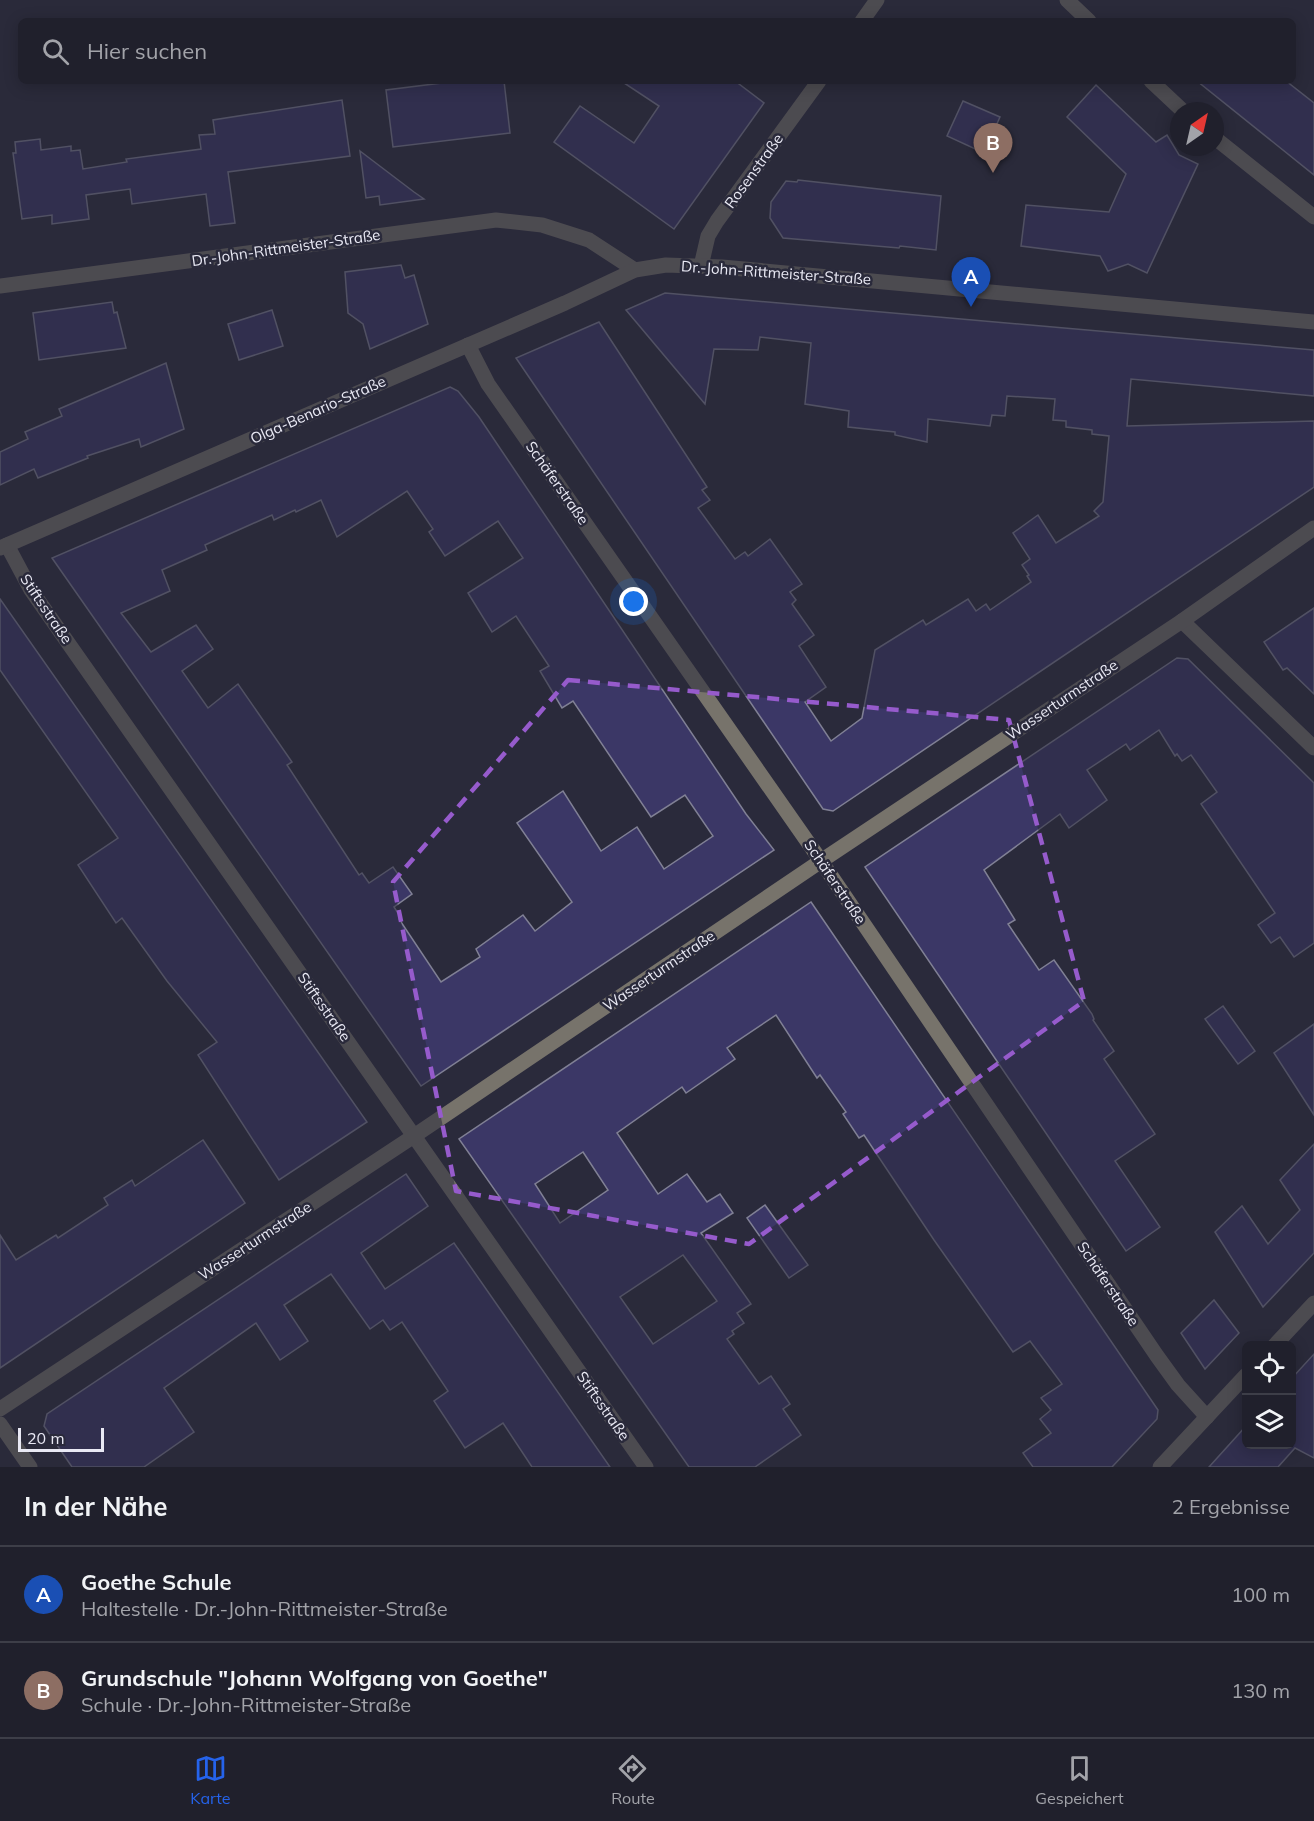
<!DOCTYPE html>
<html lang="de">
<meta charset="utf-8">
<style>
:root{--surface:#20202c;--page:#2d2d38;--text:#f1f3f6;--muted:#a2a3a9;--line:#3d3e48;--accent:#2563eb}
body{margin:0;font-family:Mulish,sans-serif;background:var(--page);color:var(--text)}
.controls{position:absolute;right:18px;bottom:18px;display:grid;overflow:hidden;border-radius:9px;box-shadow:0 3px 15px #0003}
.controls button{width:54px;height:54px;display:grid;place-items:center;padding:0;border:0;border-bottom:2px solid var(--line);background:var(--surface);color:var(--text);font:30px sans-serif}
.compass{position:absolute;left:1170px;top:102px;width:54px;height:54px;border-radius:50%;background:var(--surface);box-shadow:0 3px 15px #0003;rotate:34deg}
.scale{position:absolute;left:18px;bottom:15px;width:86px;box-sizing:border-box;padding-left:6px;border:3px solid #e9e9f4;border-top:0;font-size:16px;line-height:21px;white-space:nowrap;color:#e9e9f4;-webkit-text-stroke:4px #2a2a3b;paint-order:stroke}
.you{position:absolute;left:634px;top:602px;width:21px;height:21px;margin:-15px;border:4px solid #fff;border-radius:50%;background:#1a73e8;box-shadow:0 0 0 9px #1a73e833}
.badge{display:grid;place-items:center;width:39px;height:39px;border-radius:50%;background:var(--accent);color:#fff;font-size:20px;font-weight:700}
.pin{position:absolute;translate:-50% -50px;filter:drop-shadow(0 2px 3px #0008)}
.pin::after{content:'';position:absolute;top:32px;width:21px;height:18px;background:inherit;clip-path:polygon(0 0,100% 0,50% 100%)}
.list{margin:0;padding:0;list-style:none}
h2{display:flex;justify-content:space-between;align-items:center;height:78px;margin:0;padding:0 24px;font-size:26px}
h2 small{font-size:20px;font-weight:400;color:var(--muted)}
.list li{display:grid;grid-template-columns:39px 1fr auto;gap:18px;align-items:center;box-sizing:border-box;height:96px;padding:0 24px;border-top:2px solid var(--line)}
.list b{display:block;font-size:22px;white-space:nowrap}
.list p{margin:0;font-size:20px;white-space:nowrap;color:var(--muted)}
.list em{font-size:20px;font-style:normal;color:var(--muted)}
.icon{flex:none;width:33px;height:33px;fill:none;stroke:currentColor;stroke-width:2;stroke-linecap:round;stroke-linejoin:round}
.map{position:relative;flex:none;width:1314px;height:1467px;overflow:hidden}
.search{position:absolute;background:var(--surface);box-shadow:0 3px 15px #0003;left:18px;right:18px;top:18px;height:66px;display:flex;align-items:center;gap:15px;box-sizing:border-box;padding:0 21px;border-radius:9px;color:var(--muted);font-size:22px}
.sheet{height:270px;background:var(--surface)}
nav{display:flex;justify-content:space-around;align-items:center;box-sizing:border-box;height:84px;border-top:2px solid var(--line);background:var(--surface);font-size:16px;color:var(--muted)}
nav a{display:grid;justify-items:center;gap:3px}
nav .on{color:var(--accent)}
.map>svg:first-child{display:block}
</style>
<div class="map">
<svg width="1314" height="1467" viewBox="0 0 1314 1467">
<rect width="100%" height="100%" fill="#2a2a3b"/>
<g fill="#3b3766" stroke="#808095" stroke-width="1.5" fill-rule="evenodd">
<path d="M458,81H504L510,133L393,147L386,90Z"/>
<path d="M621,81H735L764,103L674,229L554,142L580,106L634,143L659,106Z"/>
<path d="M1197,81H1286L1314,103V175Z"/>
<path d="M1096,85L1156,142L1167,135L1179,155L1198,164L1147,273L1128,264L1108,271L1100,256L1021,246L1026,205L1109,212L1126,174L1067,117Z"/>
<path d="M342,100L350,156L228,172L235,223L210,226L206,194L132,204L130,189L86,195L89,219L52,224V215L22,219L13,153H16L15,142L40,139L41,150L71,146V151L80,150L83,169L127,162L126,159L201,149L199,135L215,134L213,120Z"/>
<path d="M963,101L1000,117L984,153L947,136Z"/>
<path d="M360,151L414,192L424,199L380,205L379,196L366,198Z"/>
<path d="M798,180L941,196L936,250L900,246L899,248L783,238L770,218L771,202L786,181L797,182Z"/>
<path d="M401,265L405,278L414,275L428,324L370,349L363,324L348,313L345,272Z"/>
<path d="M665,293L1314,350V396L1131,379L1127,426L1314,421V487L833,811L823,809L516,358L599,322L707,487L702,490L710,500L698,508L735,559L745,552L748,556L770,539L802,584L790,592L796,600L792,604L814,635L799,646L826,687L805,702L831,741L862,718L875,650L923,620L926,625L968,599L976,611L986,604L990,610L1031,582L1027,576L1029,575L1022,565L1030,559L1013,533L1038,515L1056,543L1099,516L1094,511L1103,502L1109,436L1092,434V430L1066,427V421L1053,420L1055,399L1007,396L1005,416L992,415L990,426L928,419L927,442L895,435V432L848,427L849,411L805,404L811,343L760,337L758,350L714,349L705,404L626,310Z"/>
<path d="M112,302L114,313L117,312L126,348L39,360L33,313Z"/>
<path d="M272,310L283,346L239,360L228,324Z"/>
<path d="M166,363L184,429L141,447L139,439L87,456L88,458L38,478L34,469L0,485V452L28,439L25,432L62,416L59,409Z"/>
<path d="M450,387L458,391L479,417L746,814L774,850L421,1086L52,558ZM407,491L433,529L429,532L445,556L498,521L523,558L468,593L492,632L516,616L549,666L540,671L562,708L573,701L651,817L685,795L713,836L664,869L637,827L601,851L563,791L517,823L572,902L535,931L523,915L476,949L480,957L441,982L399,919L401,918L394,907L412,894L393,867L369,883L362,873L359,875L287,765L292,762L238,684L208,708L182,671L213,649L196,625L151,652L121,613L170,591L162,570L207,550L205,545L272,515L274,520L295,510L296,512L321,500L337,537Z"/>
<path d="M0,599L367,1122L279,1180L198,1055L217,1042L167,981L122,918L116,923L78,865L118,838L0,670Z"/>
<path d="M1314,608V694L1287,668L1283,670L1264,642Z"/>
<path d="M1177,658L1188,659L1314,783V943L1294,957L1280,937L1271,943L1258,925L1275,913L1201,804L1217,792L1191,755L1182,761L1177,754L1175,756L1159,730L1130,750L1126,744L1087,770L1107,800L1069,828L1060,814L984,870L1015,920L1008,924L1039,970L1054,960L1092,1014L1094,1019L1093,1020L1114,1051L1104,1059L1155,1134L1115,1161L1160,1227L1126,1251L865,867Z"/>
<path d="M811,902L1158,1410L1157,1419L1112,1467H1033L1023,1453L1051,1433L1040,1419L1051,1410L1041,1398L1062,1384L1030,1341L1013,1352L934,1240L864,1135L859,1138L843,1114L846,1112L820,1075L817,1078L776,1015L727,1048L735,1059L686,1093L682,1087L617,1133L658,1194L687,1174L707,1202L720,1194L733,1213L701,1233L751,1304L737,1313L744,1323L732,1331L734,1334L727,1339L759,1384L771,1376L790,1404L783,1409L801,1435L755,1467H689L459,1139ZM583,1152L608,1190L560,1223L535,1184ZM683,1255L717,1301L653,1344L620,1297Z"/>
<path d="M1223,1006L1255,1051L1238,1064L1205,1019Z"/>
<path d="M1314,1024V1115L1274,1053Z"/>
<path d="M203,1140L245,1203L0,1368V1235L16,1260L56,1235L58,1238L108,1205L104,1198L132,1180L135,1186Z"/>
<path d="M1314,1144V1253L1263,1307L1215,1232L1242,1206L1268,1244L1300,1210L1280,1180Z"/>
<path d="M406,1174L428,1206L361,1253L385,1289L454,1243L610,1467H532L503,1423L465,1448L434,1401L448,1391L402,1322L390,1330L383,1320L370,1329L331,1274L284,1305L308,1341L280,1360L256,1323L164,1388L194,1432L144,1467H72L44,1426L47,1414Z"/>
<path d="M765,1205L808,1265L789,1278L747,1218Z"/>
<path d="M1214,1300L1239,1333L1205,1369L1181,1333Z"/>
<path d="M1314,1354V1458L1295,1448L1278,1467H1209L1246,1426V1444H1292V1378Z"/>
</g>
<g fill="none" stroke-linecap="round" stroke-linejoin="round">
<g stroke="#77736b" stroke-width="15">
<path d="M1067,0L1089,21"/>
<path d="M862,21L877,0"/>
<path d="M1151,81L1183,111"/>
<path d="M1215,138L1314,217"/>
<path d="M701,266L708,236L717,221L819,81"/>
<path d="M0,286L496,220L542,225L589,240L635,270"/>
<path d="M468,345L488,384L821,861L1157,1356L1178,1385L1207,1417"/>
<path d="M7,545L31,590L646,1467"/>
<path d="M0,548L565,303L635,270L666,265L722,267L1314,322"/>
<path d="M1182,621L1314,748"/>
<path d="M1274,1346L1314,1303"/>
<path d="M0,1409L414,1136L821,861L1182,621L1314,528"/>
<path d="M0,1424L30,1467"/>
<path d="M1160,1467L1246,1375"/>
</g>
</g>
<path d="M0 0H1314V1467H0ZM568,680L1009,720L1084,1001L749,1244L456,1191L393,882Z" fill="#2a2a3b" fill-opacity=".55" fill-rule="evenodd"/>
<path fill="none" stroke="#965bcc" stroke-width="4.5" stroke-dasharray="12 8" stroke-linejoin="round" d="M568,680L1009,720L1084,1001L749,1244L456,1191L393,882Z"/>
<g text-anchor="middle" stroke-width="5" stroke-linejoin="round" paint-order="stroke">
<g font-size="15" fill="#e9e9f4" stroke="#2a2a3b">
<text transform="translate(754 171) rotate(-54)" y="5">Rosenstraße</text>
<text transform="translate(286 248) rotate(-8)" y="5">Dr.-John-Rittmeister-Straße</text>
<text transform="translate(776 273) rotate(4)" y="5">Dr.-John-Rittmeister-Straße</text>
<text transform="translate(318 410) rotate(-24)" y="5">Olga-Benario-Straße</text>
<text transform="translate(557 483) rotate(55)" y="5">Schäferstraße</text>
<text transform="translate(46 609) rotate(56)" y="5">Stiftsstraße</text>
<text transform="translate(1062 700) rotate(-34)" y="5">Wasserturmstraße</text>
<text transform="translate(835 882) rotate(56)" y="5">Schäferstraße</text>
<text transform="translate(659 971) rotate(-34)" y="5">Wasserturmstraße</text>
<text transform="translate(324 1007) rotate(55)" y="5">Stiftsstraße</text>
<text transform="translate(255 1241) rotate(-33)" y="5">Wasserturmstraße</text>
<text transform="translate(1108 1284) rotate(56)" y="5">Schäferstraße</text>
<text transform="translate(603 1406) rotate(55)" y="5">Stiftsstraße</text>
</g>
</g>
</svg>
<div class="controls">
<button><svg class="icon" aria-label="locate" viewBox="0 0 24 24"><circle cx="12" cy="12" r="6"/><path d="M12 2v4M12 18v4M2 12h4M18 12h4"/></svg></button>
<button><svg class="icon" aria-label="layers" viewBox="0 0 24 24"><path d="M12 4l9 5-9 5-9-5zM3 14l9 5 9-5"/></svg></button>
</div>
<svg class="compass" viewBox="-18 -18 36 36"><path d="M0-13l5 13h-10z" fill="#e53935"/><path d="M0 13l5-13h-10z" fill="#a2a3a9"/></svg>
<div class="scale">20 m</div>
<div class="you"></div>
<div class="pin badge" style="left:971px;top:307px;background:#1a4fb4">A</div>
<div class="pin badge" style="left:993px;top:173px;background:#8d6e63">B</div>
<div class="search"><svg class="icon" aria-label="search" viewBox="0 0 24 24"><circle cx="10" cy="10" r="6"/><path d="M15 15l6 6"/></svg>Hier suchen</div>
</div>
<section class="sheet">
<h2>In der Nähe<small>2 Ergebnisse</small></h2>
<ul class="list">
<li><span class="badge" style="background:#1a4fb4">A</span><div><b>Goethe Schule</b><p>Haltestelle · Dr.-John-Rittmeister-Straße</p></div><em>100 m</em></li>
<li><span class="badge" style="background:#8d6e63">B</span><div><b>Grundschule &quot;Johann Wolfgang von Goethe&quot;</b><p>Schule · Dr.-John-Rittmeister-Straße</p></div><em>130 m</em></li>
</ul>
</section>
<nav>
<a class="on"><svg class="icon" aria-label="map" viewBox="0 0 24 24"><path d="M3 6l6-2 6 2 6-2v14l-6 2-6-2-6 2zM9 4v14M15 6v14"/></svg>Karte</a>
<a><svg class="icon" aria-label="directions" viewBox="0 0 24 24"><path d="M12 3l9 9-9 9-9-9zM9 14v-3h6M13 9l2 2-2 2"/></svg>Route</a>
<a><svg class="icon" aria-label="saved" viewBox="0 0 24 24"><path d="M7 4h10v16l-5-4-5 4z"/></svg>Gespeichert</a>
</nav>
